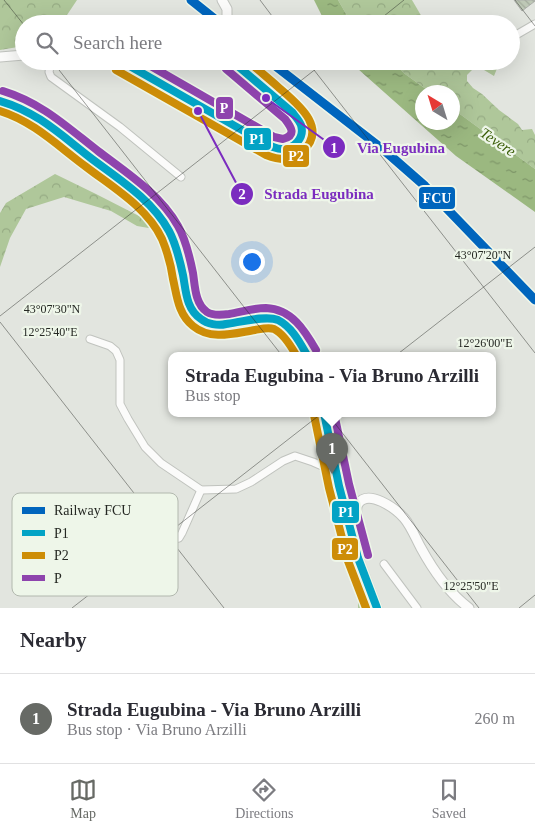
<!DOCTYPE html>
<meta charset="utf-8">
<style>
:root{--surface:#fff;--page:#f7f7f7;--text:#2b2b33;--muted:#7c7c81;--line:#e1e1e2;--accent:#676a65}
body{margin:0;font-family:Georgia,serif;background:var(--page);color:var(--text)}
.compass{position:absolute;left:415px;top:85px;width:45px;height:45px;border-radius:50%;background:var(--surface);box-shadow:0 5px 20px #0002;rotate:322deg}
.you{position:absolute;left:251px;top:261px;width:18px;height:18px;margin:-12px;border:4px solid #fff;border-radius:50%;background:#1a73e8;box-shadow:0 0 0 8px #1a73e833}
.badge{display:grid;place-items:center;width:32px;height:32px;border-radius:50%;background:var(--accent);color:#fff;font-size:16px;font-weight:700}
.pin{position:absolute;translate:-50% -41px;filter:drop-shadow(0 1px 2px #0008)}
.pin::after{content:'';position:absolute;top:26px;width:18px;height:15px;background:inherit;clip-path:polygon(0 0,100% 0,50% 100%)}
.popup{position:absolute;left:168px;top:352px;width:328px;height:65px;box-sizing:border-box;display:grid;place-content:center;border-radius:10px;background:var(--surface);filter:drop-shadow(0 1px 4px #0005);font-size:16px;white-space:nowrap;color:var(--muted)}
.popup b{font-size:19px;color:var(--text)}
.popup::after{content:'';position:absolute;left:50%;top:100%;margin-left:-10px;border:10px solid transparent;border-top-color:var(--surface)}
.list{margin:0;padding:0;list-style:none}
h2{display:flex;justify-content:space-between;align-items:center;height:65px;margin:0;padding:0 20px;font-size:21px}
h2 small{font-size:16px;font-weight:400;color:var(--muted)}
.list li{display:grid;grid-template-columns:32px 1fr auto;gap:15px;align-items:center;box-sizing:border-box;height:90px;padding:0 20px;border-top:1px solid var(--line)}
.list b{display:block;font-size:19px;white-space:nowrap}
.list p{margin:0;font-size:16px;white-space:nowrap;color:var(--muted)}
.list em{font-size:16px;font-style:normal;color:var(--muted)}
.icon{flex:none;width:28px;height:28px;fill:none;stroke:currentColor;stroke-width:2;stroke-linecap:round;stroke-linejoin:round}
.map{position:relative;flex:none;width:535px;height:608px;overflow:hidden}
.search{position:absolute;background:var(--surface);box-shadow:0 5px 20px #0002;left:15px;right:15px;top:15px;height:55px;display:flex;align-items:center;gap:12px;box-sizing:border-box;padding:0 18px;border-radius:28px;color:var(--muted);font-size:19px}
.sheet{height:155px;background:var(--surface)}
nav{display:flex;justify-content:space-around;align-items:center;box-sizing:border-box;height:70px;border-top:1px solid var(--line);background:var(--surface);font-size:14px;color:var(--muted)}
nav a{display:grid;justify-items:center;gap:2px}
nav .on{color:var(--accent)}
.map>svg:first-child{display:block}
</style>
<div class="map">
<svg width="535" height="608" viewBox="0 0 535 608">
<defs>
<pattern id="forest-crowns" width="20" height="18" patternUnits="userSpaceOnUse" patternTransform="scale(1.25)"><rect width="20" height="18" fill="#afc79a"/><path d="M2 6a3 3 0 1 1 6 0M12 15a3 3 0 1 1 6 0" fill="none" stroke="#96ab84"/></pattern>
<pattern id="water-ripples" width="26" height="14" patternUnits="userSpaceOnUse" patternTransform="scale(1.25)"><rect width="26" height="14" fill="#9bb880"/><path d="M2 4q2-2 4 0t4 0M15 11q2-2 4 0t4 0" fill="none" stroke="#7e9668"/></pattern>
<pattern id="building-back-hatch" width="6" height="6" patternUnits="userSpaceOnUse" patternTransform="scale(1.25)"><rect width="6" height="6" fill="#bec8b6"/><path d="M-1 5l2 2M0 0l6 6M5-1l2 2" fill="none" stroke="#a3ac9c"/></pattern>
</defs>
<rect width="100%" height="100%" fill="#e2e5df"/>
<g fill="url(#forest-crowns)">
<path d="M0,0H77L61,24H24V46L0,50Z"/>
<path d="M338,0H412L426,24H354L349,19Z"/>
<path d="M392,61H500L494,76L484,70L475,67L467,75V81L473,88L482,94L499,110L518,124L522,130L532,129L535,135V169L453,109L452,92H430L405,74Z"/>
<path d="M0,103H3L46,127L136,196L158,223L160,230L137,226L111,211L64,197L26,209L10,238L0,267V213L6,203L55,174L96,194L139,216H144L140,210L44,133L12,115L0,113Z"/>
<path d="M358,597L368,601L371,608H358Z"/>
</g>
<g fill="url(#water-ripples)">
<path d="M314,0H338L349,19L354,24H326Z"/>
<path d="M349,61H392L405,74L430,92H422V122H452L453,109L535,169V212L456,156Z"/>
</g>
<path fill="url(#building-back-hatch)" stroke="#abada9" d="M514,0H535V1L522,11Z"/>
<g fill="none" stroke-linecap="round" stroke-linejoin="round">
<defs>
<g id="minor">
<path d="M516,35L535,24"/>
<path d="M51,61L49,72L51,77L120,127L181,177"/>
<path d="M90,339L110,346L116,351L120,360V404L128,419L145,447L161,463L201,490L236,489L251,482L283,461L295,456L313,462L336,472"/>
<path d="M100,503L174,539L179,538L182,533L201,490"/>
<path d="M384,564L417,608"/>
</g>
<g id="tertiary">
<path d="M222,0L227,9V24"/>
<path d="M0,57L24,55"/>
<path d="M121,61L270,146C271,146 277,149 278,149C292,152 306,139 301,125C299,120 295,116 292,112L232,61"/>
<path d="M0,101C34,108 65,138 92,159C111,173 132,187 148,204C156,212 163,222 169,231C176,245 179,260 183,275C186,290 186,309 200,319C206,324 215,324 222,325L266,318L278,320L289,328L299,341L307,355"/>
<path d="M324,413L339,486L358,558L377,608"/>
<path d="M358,558C359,548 360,540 360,531C359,522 354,512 358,504C368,488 396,509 404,518C411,526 416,539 421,548C433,570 449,593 469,608"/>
</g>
</defs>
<use href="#minor" stroke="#c0c3be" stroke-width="9"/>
<use href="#tertiary" stroke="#c0c3be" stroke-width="11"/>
<use href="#minor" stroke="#fbfbfa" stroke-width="7"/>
<use href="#tertiary" stroke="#fbfbfa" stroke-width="9"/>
<defs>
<g id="bus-1">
<path d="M121,61L270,146C274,147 277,149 282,149C294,149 305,138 301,125C299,120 295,116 292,112L232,61"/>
<path d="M0,101C38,112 62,136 92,159C120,180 152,200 169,231C176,244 180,261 183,275C186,291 186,309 201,319C207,324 218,326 226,324C240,322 266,315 278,320C292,327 300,343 307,355"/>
<path d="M324,413L339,486L358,558L377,608"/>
</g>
<g id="bus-2">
<path d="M116,70L266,155C279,160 291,162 302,152C330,127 295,102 277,86C268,78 258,70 248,61"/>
<path d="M0,111C33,121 58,146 85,166C112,187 147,207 162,239C167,251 171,265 173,279C177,296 178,314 193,326C211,341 235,333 255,330C261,329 268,327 274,329C284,334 291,346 296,355"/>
<path d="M314,415L329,488L348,561L366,608"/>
</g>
<g id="bus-3">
<path d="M142,61L274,137L283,139C297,135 291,127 285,119L226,69"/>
<path d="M3,91C42,103 67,127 98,151C127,173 160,194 178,226C186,240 190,258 193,273C195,286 195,304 207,312C213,316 222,315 229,314C241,312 254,308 266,308C292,309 305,331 316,350"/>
<path d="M334,413L349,484L368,555"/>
</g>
</defs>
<use href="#bus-1" stroke="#eef6e9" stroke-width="11"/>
<use href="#bus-2" stroke="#eef6e9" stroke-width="11"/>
<use href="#bus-3" stroke="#eef6e9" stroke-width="11"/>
<use href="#bus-1" stroke="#02a3c5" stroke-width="8"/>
<use href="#bus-2" stroke="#cd8d07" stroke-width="8"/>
<use href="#bus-3" stroke="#8e44ad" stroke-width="8"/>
<defs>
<g id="rail-1">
<path d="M191,0L221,24"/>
<path d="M269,61L385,151L425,186L535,300"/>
</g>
</defs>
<use href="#rail-1" stroke="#eef6e9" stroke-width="12"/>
<use href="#rail-1" stroke="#0065bd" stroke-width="9"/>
</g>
<path fill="none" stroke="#252823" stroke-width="1" stroke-opacity="0.45" d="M4,0L24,25M260,0L278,24M515,0L535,26M374,24L404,0M52,61L479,608M307,61L535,353M0,316L326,61M0,322L224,608M72,608L535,247M519,608L535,595"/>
<g text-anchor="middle" stroke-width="4.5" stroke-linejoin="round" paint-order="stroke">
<g font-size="15" font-style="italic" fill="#395d06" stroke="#eef6e9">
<text transform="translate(498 142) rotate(34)" y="5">Tevere</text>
</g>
</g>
<rect x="12" y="493" width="166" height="103" rx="8" fill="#eef6e9" stroke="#b2b8ae" stroke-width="1"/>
<rect x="22" y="507" width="23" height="7" fill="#0065bd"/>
<rect x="22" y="530" width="23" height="6" fill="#02a3c5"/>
<rect x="22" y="552" width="23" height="7" fill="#cd8d07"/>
<rect x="22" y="575" width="23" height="6" fill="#8e44ad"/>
<g font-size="14" fill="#252823">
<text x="54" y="515">Railway FCU</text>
<text x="54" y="538">P1</text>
<text x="54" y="560">P2</text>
<text x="54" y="583">P</text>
</g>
<g font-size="12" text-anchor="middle" fill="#252823" stroke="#eef6e9" stroke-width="4.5" stroke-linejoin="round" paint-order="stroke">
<text x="483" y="259">43°07'20"N</text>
<text x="52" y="313">43°07'30"N</text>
<text x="50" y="336">12°25'40"E</text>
<text x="485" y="347">12°26'00"E</text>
<text x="471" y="590">12°25'50"E</text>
</g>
<path fill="none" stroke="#7b2cbf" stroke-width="2" d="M266 98L334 147M198 111L242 194"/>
<g fill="#7b2cbf" stroke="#eef6e9" stroke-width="2">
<circle cx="266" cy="98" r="5"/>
<circle cx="198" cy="111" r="5"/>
<circle cx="334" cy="147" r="12"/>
<circle cx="242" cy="194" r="12"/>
</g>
<g font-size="15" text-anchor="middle" font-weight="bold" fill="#fff">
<text x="334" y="153">1</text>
<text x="242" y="199">2</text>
</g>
<g font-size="15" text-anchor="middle" font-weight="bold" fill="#7b2cbf" stroke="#eef6e9" stroke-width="4.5" stroke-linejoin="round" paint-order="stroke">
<text x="401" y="153">Via Eugubina</text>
<text x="319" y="199">Strada Eugubina</text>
</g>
<g stroke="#eef6e9" stroke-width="2">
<rect x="215" y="96" width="19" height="24" rx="5" fill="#8e44ad"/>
<rect x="243" y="127" width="29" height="24" rx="5" fill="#02a3c5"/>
<rect x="282" y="144" width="28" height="24" rx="5" fill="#cd8d07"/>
<rect x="418" y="186" width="38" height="24" rx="5" fill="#0065bd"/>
<rect x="331" y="500" width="29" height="24" rx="5" fill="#02a3c5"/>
<rect x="331" y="537" width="28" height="24" rx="5" fill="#cd8d07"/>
</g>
<g font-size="14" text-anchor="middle" font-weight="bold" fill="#fff">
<text x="224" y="113">P</text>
<text x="257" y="144">P1</text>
<text x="296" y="161">P2</text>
<text x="437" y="203">FCU</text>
<text x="346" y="517">P1</text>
<text x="345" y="554">P2</text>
</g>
</svg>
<svg class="compass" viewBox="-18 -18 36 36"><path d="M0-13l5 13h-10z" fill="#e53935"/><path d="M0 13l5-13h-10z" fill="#7c7c81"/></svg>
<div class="you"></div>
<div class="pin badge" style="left:332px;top:474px">1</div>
<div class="popup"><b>Strada Eugubina - Via Bruno Arzilli</b>Bus stop</div>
<div class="search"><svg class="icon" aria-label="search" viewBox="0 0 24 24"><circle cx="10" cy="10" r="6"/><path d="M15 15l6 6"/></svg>Search here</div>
</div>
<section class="sheet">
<h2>Nearby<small></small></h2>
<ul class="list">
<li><span class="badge">1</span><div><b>Strada Eugubina - Via Bruno Arzilli</b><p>Bus stop · Via Bruno Arzilli</p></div><em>260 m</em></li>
</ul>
</section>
<nav>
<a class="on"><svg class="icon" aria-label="map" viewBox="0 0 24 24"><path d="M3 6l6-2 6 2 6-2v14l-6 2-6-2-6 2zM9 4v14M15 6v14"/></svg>Map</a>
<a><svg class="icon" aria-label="directions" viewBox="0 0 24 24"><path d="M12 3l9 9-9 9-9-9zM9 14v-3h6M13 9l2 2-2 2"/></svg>Directions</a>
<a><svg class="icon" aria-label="saved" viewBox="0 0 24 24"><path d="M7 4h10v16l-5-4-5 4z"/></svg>Saved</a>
</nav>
